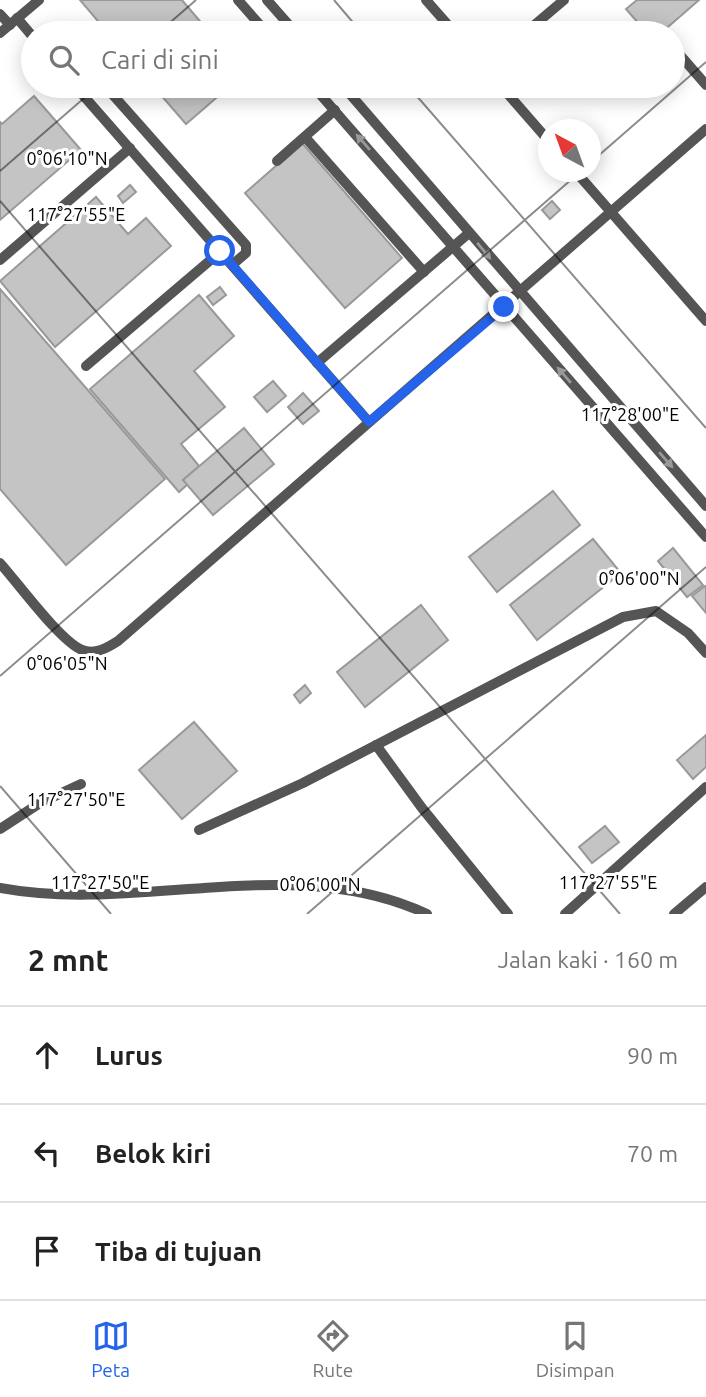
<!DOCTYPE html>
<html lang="id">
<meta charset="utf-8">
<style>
:root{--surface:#fff;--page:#f6f6f6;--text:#222;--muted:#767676;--line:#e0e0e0;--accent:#2563eb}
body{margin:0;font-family:Ubuntu,sans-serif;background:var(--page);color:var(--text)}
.compass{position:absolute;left:538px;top:119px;width:63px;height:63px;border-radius:50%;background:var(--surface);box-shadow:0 4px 18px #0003;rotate:319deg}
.stop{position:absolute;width:21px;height:21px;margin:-16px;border:5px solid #2563eb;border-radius:50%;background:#fff}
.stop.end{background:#2563eb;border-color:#fff;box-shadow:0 2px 7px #0008}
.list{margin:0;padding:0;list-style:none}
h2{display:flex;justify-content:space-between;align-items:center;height:91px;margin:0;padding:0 28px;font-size:30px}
h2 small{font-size:23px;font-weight:400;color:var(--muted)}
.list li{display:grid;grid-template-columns:46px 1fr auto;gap:21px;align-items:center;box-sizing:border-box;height:98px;padding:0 28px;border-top:2px solid var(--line)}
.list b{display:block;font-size:26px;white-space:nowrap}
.list em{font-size:23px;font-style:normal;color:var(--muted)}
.icon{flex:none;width:38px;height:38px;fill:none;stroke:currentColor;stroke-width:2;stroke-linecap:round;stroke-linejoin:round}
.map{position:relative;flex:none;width:706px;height:914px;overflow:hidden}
.search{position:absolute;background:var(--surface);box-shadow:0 4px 18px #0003;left:21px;right:21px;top:21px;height:77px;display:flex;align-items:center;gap:18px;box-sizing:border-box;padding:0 24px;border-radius:38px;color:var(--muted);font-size:26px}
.sheet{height:385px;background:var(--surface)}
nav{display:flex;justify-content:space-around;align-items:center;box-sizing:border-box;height:98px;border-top:2px solid var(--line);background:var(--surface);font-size:19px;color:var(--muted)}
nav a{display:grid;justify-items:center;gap:4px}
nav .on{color:var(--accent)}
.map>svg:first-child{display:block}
</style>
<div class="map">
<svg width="706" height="914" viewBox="0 0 706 914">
<rect width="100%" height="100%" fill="#fff"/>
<g fill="#c4c4c4" stroke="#999" stroke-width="2">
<path d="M80,0H182L210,33H108Z"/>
<path d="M637,0H699L661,33H647L626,9Z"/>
<path d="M153,86H230L186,124Z"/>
<path d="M34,96L81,150L0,220V122L2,124Z"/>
<path d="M302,143L402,258L345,308L245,193Z"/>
<path d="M130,185L136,192L123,203L118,196Z"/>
<path d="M96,197L128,234L146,218L171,246L55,347L0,281Z"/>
<path d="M552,201L560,210L550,219L542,210Z"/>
<path d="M220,287L226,295L213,305L207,297Z"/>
<path d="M0,289L165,479L66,565L0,489Z"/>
<path d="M199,295L234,336L194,371L225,407L181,444L199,466L183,480L188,484L179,492L90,389Z"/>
<path d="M273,381L286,396L267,412L254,397Z"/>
<path d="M303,393L319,411L303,424L288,407Z"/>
<path d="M244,428L274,464L213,515L183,480Z"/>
<path d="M553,491L580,525L497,592L469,557Z"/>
<path d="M593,539L621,573L537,640L510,605Z"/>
<path d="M673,548L703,585L687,597L658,561Z"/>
<path d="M705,586L706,588V613L692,596Z"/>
<path d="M421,605L448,640L365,707L337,672Z"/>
<path d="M305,685L311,693L300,703L294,695Z"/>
<path d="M194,722L237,771L182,819L139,770Z"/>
<path d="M706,735V767L693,779L677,760Z"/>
<path d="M605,826L619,842L592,863L579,847Z"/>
</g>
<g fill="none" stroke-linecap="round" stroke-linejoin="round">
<g stroke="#555" stroke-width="10">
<path d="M238,0L267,33"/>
<path d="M267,0L296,33"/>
<path d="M426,0L455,33"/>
<path d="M0,14L10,25"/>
<path d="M17,18L33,37"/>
<path d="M0,33L39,0"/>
<path d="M525,33L564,0"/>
<path d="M673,47L706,85"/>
<path d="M75,86L369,422"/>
<path d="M105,86L246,245V253L232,265"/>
<path d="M313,86L706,537"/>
<path d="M343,86L706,506"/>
<path d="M501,86L548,140"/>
<path d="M305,137L424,272"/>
<path d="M277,161L335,110"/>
<path d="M576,172L706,321"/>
<path d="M0,260L130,148"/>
<path d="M317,363L469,233"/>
<path d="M86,366L220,252"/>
<path d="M0,563C18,583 60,641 82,650C95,655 107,648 118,641L706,129"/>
<path d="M376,745L422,808L508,914"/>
<path d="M0,829L40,803L81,784"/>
<path d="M199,830L303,783L623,617L656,611L688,633L706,653"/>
<path d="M0,888C139,914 294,851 427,914"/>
<path d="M565,914L706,787"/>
<path d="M674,914L706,887"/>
</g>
</g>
<defs><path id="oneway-solid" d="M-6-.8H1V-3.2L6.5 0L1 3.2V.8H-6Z" transform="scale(1.75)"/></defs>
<g fill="#999">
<use href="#oneway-solid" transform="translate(363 142) rotate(-131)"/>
<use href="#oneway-solid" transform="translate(484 251) rotate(50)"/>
<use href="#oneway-solid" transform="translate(564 375) rotate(-131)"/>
<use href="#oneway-solid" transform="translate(666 460) rotate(49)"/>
</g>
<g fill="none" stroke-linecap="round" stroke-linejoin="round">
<path stroke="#2563eb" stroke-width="9" d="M220,251L369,422L504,307"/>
</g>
<path fill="none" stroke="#000" stroke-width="2" stroke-opacity="0.45" d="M334,0L362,33M158,33L196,0M408,86L706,428M590,163L706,62M0,171L98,86M0,201L620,914M0,676L580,172M0,786L111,914M307,914L706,567"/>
<g font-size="18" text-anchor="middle" fill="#000" stroke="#fff" stroke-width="6" stroke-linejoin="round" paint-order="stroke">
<text x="67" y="165">0°06'10"N</text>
<text x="76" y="221">117°27'55"E</text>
<text x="630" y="421">117°28'00"E</text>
<text x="639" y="585">0°06'00"N</text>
<text x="67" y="670">0°06'05"N</text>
<text x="76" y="806">117°27'50"E</text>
<text x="100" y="889">117°27'50"E</text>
<text x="608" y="889">117°27'55"E</text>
<text x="320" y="891">0°06'00"N</text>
</g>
</svg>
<svg class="compass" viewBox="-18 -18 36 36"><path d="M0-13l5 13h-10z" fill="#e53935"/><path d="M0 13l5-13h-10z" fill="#767676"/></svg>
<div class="stop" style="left:220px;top:251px"></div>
<div class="stop end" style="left:504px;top:307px"></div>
<div class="search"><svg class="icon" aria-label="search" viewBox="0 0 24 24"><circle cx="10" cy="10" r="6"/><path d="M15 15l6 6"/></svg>Cari di sini</div>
</div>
<section class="sheet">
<h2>2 mnt<small>Jalan kaki · 160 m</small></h2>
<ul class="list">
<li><svg class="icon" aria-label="ahead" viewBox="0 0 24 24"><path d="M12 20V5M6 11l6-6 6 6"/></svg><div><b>Lurus</b></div><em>90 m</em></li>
<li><svg class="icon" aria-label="left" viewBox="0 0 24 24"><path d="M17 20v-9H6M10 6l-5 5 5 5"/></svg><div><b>Belok kiri</b></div><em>70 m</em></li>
<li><svg class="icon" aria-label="arrive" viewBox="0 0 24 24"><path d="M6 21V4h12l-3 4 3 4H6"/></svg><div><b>Tiba di tujuan</b></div></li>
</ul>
</section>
<nav>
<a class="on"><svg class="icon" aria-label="map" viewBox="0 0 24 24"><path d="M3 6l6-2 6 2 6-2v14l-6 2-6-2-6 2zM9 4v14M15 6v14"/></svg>Peta</a>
<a><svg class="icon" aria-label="directions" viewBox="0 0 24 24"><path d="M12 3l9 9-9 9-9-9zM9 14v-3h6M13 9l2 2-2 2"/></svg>Rute</a>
<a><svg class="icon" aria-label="saved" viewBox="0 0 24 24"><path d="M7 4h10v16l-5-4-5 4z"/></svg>Disimpan</a>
</nav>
